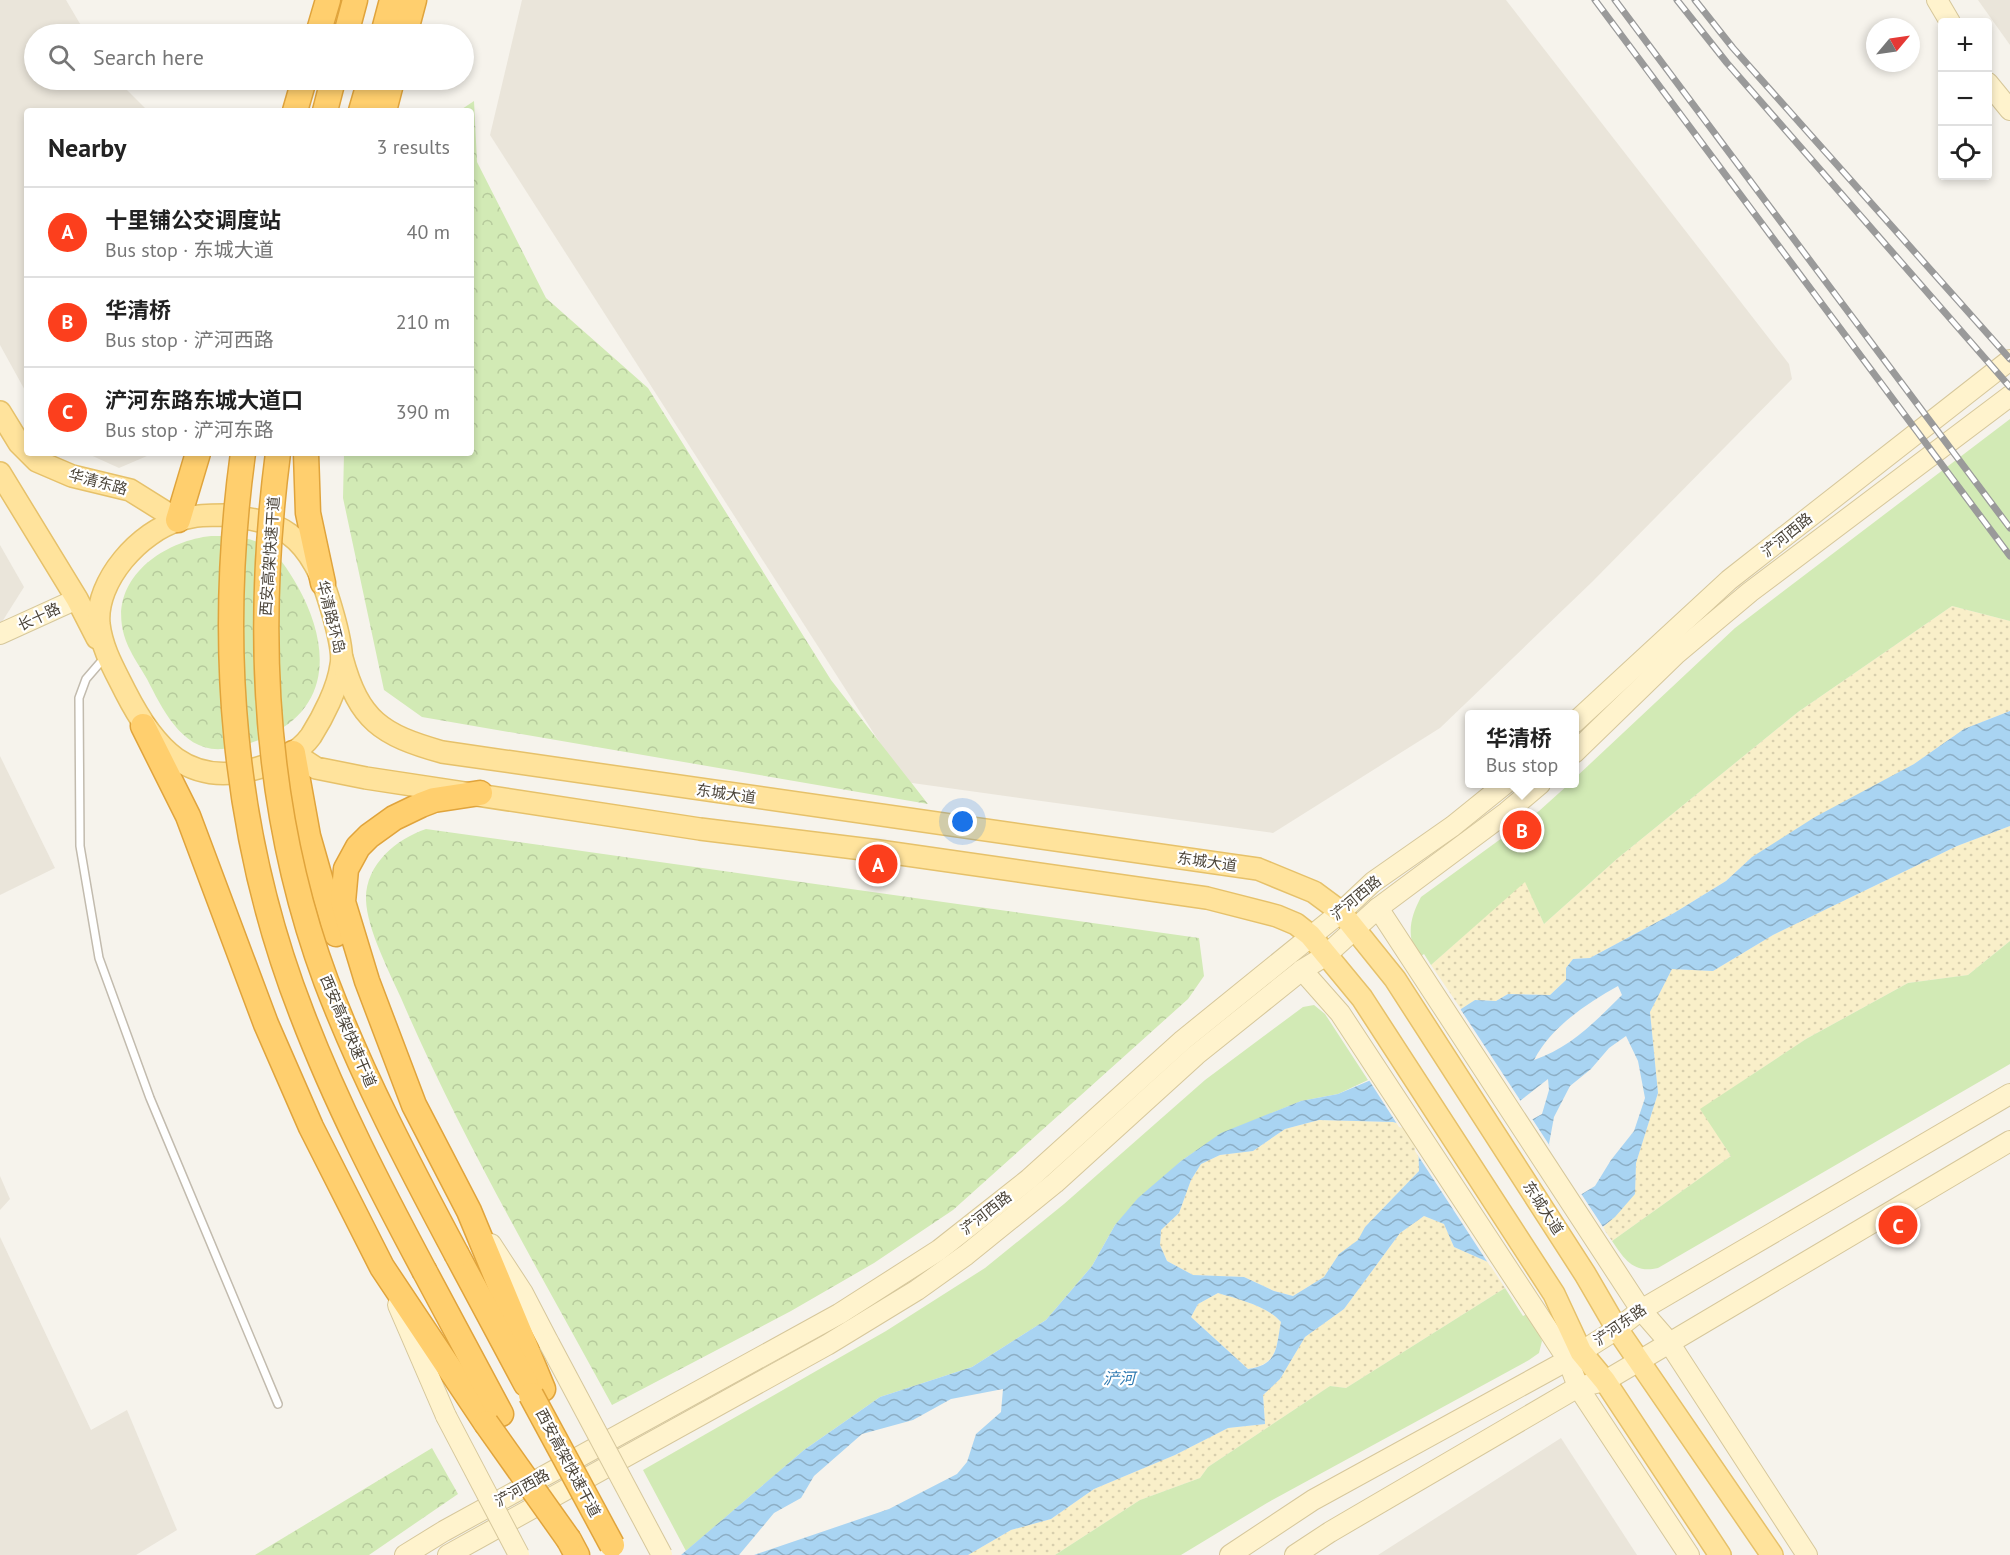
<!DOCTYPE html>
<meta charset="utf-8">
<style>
:root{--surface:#fff;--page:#f2f2f2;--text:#222;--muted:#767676;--line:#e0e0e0;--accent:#fc3f1d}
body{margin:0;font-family:"PT Sans","Noto Sans SC",sans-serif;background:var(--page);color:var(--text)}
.controls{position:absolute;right:18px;top:18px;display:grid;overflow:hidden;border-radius:6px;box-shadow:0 3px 9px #0003}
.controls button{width:54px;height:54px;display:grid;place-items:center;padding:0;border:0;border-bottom:2px solid var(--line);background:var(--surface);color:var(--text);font:30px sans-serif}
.compass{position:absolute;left:1866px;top:18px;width:54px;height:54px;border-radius:50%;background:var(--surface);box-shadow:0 3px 9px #0003;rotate:61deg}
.you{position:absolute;left:963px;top:822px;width:21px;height:21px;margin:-15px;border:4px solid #fff;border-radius:50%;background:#1a73e8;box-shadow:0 0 0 9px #1a73e833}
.badge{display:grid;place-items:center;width:39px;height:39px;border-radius:50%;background:var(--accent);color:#fff;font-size:20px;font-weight:700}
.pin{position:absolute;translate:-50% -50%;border:3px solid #fff;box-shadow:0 2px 6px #0006}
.popup{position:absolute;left:1465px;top:710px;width:114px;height:78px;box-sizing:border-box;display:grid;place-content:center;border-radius:6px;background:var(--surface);filter:drop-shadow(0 2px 4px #0005);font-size:20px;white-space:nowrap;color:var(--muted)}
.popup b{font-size:22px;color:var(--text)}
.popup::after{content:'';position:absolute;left:50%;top:100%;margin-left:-12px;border:12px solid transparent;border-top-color:var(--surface)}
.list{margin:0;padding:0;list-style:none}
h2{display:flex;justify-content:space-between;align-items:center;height:78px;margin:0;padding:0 24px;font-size:26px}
h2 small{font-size:20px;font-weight:400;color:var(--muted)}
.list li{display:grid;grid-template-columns:39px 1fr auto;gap:18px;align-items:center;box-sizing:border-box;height:90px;padding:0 24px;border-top:2px solid var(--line)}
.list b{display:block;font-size:22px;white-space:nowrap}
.list p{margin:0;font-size:20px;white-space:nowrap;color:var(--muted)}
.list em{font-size:20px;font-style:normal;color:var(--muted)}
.icon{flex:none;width:33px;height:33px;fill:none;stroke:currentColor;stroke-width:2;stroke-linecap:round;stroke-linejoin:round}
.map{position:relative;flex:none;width:2010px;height:1555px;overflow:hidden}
.search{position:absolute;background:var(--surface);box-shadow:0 3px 9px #0003;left:24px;top:24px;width:450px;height:66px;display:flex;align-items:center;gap:15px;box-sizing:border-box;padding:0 21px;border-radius:33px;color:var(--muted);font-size:22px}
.panel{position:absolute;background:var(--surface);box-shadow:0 3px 9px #0003;left:24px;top:108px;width:450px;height:348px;border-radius:6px}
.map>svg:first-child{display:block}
</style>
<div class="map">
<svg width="2010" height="1555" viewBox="0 0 2010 1555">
<defs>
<pattern id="forest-crowns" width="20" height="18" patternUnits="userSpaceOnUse" patternTransform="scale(1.5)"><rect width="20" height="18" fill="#d2eab5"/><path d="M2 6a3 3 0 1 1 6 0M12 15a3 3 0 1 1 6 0" fill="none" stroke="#b6ca9c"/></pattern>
<pattern id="sand-dots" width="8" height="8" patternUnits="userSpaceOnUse" patternTransform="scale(1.5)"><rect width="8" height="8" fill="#f9efc9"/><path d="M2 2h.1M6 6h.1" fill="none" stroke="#d7cead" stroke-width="1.8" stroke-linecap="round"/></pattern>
<pattern id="water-waves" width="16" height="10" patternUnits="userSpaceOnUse" patternTransform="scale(1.5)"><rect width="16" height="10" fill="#a9d4f2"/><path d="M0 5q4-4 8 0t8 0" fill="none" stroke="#8caec5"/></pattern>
</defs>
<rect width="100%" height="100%" fill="#f6f3ec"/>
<g fill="#eae5da">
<path d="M0,0H66L86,34H34V80H117L148,111H27V394L0,345Z"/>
<path d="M522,0H1506L1789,364L1792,379L1592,582L1440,728L1273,833L905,782L490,135Z"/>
<path d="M1978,0H2010V45Z"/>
<path d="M86,453H154L119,468Z"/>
<path d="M0,545L24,587L0,625Z"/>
<path d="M0,756L55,868L0,895Z"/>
<path d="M0,1176L10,1199L0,1210Z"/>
<path d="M0,1237L91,1430L127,1410L177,1530L136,1555H0Z"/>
<path d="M1561,1438L1637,1555H1378Z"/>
</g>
<g fill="url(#forest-crowns)">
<path d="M474,101L477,162L546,298L648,388L831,680L928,804L422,717L384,690L343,498L344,453H471V111H459Z"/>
<path d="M211,536C227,536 244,536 260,543C278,552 288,570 298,587C328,641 334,704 270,735C256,742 238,748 222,749C182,752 162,708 147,679C139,665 128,650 124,635C108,579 163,541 211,536Z"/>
<path d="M426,829L1199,938L1204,976L1188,999L953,1210L874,1263L791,1311L612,1405C539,1271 461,1138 401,998C389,971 367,929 366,900C365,865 396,839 426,829Z"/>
<path d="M432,1448L458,1494L369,1555H255Z"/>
</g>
<g fill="url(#sand-dots)">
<path d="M1952,606L2010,621V711L1964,729L1914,764L1752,857L1726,881L1674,913L1590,958L1573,959L1566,968V980L1550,995L1508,994L1496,1001L1475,1000L1461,1009L1431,965L1525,881L1544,924L1618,858L1798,712Z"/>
<path d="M2010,826V941L1968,975L1908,983L1806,1039L1701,1109L1731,1156L1612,1241L1603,1228L1635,1194L1636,1163L1658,1093L1650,1012L1672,969L1713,971L1773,935L1957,846Z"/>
<path d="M1319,1120L1393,1122L1418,1129L1419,1171L1365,1227L1359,1240L1339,1254L1324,1277L1293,1296L1274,1291L1244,1277L1193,1275L1167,1261L1160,1245L1161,1230L1179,1213L1191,1180L1201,1164L1220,1155L1253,1151L1285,1129Z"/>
<path d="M1424,1216L1444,1224L1454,1247L1488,1262L1505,1288L1346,1388L1330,1386L1208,1467L1200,1478L1140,1500L1055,1555H968L1011,1530L1051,1519L1094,1489L1175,1455L1228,1428L1265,1424L1263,1395L1280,1379L1305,1337L1344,1309L1400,1233Z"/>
<path d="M1218,1293C1238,1299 1267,1306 1281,1322C1276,1346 1279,1364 1248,1369L1191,1317L1198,1304Z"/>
</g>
<g fill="#d2eab5">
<path d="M2010,419V621L1952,606L1798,712L1618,858L1544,924L1525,882L1431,965L1424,954L1418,958C1406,935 1410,918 1421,897L1539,811L1569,784H1574L1575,778L1735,628Z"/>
<path d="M2010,941V1064L1658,1268C1634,1274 1624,1259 1612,1241L1731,1156L1700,1109L1806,1039L1908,983L1968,975Z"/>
<path d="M1314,1005L1325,1014L1368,1080L1338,1094L1301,1101L1221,1134L1181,1161L1115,1225L1092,1266L1046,1320L972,1367L880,1397L804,1450L686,1551L643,1470L886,1331L985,1268L1064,1204L1205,1080L1303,1007Z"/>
<path d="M1505,1288L1523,1316L1529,1313L1542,1341L1539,1353L1529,1360L1267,1503L1181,1555H1055L1140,1500L1200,1478L1208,1467L1330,1386L1346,1388Z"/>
</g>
<path fill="url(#water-waves)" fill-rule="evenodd" d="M2010,711V826L1957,846L1773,935L1713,971L1672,969L1650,1012L1658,1093L1636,1163L1635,1194L1615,1217L1595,1233L1488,1262L1454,1247L1444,1224L1424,1216L1400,1233L1344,1309L1305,1337L1280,1379L1263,1395L1265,1424L1228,1428L1175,1455L1094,1489L1051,1519L1011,1530L968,1555H754L889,1509L957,1474L967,1462L976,1434L1001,1412L1003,1389L951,1399L913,1420L862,1434L814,1476L801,1498L774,1513L739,1555H681L804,1450L880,1397L972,1367L1046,1320L1092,1266L1115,1225L1138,1198L1181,1161L1221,1133L1301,1101L1338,1094L1404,1066L1437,1039L1461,1009L1475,1000L1496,1001L1508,994L1550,995L1566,980V968L1573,959L1590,958L1674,913L1726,881L1752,857L1815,817L1914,764L1964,729ZM1618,986L1622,995C1596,1021 1570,1048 1534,1060C1551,1027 1586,1004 1618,986ZM1626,1036L1638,1061L1645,1098L1634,1131L1611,1160L1595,1186L1572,1200L1560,1179L1549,1144L1554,1117L1570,1086L1591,1069L1609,1048ZM1548,1079L1549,1090L1542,1114L1522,1125L1516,1104ZM1319,1120L1393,1122L1418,1129L1419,1171L1365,1227L1358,1240L1339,1254L1324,1277L1293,1296L1274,1291L1244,1277L1193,1275L1167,1261L1160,1245L1161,1230L1179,1213L1191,1180L1201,1164L1220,1155L1253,1151L1285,1129ZM1218,1293C1238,1299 1267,1306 1281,1322C1276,1346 1279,1365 1248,1369L1191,1317L1198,1304Z"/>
<path fill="#f6f3ec" d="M1459,1007L1522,1103L1519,1106L1524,1121L1531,1117L1555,1154L1563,1178L1573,1196L1580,1192L1605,1230L1541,1262L1506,1269L1490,1266L1415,1151V1131L1399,1127L1367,1077L1403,1063L1435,1037Z"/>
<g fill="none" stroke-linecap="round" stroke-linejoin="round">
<defs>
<path id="lane" d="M105,657L86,679L79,698L80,846L99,958L150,1098L278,1404"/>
<g id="secondary">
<path d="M1937,0L1950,22"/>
<path d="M1988,83L2010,110"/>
<path d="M0,634L77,599"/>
<path d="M1574,723L1729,580L2010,360"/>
<path d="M1574,753L1676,654L1750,592L2010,396"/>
<path d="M1378,908L1641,1310L1668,1341L1807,1555"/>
<path d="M1302,970L1340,1013L1568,1360L1578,1387L1689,1555"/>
<path d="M491,1244L523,1293L549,1343"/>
<path d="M398,1305L446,1416"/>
<path d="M405,1555L444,1531L839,1314L939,1250L1029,1179L1183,1040L1341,912L1373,882L1453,826L1505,784"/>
<path d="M448,1555L827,1345L917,1290L966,1255L1055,1183L1196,1055L1302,970L1325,956L1378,908L1507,812L1540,784"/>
<path d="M1230,1555L1313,1500L1568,1360L1617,1329L1641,1310L2010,1094"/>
<path d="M1295,1555L1330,1532L1578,1387L1605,1381L1639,1361L2010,1141"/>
</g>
<g id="primary">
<path d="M0,412L19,443L37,461L72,476L130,490L178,520"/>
<path d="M0,473L77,599L97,638"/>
<path d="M225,515C246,518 272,521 289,534C300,542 309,554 315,565C325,583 345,647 341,665C338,688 323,717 311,736C298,754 278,762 258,768C188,789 154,748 125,691C114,669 102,649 99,624C95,581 140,531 180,520C194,515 210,515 225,515Z"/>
<path d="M342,658C359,721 382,735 442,752L1258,869L1314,892L1341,912L1395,979L1585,1274L1617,1329L1772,1555"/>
<path d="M293,753L316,768L366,778L700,829L879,851L1207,898L1277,916L1296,924L1310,935L1362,998L1554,1294L1581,1352L1605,1381L1720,1555"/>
</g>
<g id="highway">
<path d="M318,34L328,0"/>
<path d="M346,34L355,0"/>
<path d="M383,34L392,0"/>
<path d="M405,34L414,0"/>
<path d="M295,111L304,80"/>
<path d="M325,111L333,80"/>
<path d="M361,111L370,80"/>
<path d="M384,111L392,80"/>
<path d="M306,453L308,513L323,583"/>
<path d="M178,520L198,453"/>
<path d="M143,726L188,816L266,1024L311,1127L382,1267L486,1423"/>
<path d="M293,753L308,836L336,934"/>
<path d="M480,793L434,800L421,805L394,818L369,836L358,847L346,869L343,902L367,981L414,1105L469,1211L543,1389"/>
<path d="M457,1255L526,1384"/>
<path d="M425,1272L501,1414"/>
<path d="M569,1540L577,1555"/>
</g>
</defs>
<use href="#lane" stroke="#c2bbae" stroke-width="10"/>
<use href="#secondary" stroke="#d6c79b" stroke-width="22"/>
<use href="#primary" stroke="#e6c16a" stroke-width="24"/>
<use href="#highway" stroke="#e0a43c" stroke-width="27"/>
<use href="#lane" stroke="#fff" stroke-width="7"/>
<use href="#secondary" stroke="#fff3cd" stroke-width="20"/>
<use href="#primary" stroke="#ffe39c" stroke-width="21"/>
<use href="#highway" stroke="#ffcf6e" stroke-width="24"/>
<defs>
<g id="rail">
<path d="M1595,0L2010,556"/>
<path d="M1615,0L2010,528"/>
<path d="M1677,0L1727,63L2010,387"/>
<path d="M1695,0L1733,48L2010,359"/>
</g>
</defs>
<use href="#rail" stroke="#9a9a9a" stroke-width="7"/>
<use href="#rail" stroke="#fff" stroke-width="4.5" stroke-dasharray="14" stroke-linecap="butt"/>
<defs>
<g id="secondary-bridge">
<path d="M549,1343L662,1555"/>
<path d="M446,1416L519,1555"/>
</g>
<g id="highway-bridge">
<path d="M243,453C217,643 232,835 302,1014C336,1103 380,1188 425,1272"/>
<path d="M278,453C255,631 263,811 326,981C362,1076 409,1165 457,1255"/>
<path d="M531,1395L612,1545"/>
<path d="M486,1423L569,1540"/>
</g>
</defs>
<use href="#secondary-bridge" stroke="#d6c79b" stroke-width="22" stroke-linecap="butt"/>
<use href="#highway-bridge" stroke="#e0a43c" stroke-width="27" stroke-linecap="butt"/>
<use href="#secondary-bridge" stroke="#fff3cd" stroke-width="20"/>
<use href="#highway-bridge" stroke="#ffcf6e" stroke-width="24"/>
</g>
<g text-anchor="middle" stroke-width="4.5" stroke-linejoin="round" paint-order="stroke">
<g font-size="15" fill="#4b4439" stroke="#fff">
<text transform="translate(98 482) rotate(15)" y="5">华清东路</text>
<text transform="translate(1787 535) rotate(-39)" y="5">浐河西路</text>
<text transform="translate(270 556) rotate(-86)" y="5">西安高架快速干道</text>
<text transform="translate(39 617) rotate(-25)" y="5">长十路</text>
<text transform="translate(331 617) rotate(76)" y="5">华清路环岛</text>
<text transform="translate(726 794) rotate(8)" y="5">东城大道</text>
<text transform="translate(1207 862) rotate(8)" y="5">东城大道</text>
<text transform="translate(1356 898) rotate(-40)" y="5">浐河西路</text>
<text transform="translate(348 1031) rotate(67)" y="5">西安高架快速干道</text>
<text transform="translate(1543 1208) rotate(57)" y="5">东城大道</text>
<text transform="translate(986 1213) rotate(-38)" y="5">浐河西路</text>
<text transform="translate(1620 1325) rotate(-35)" y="5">浐河东路</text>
<text transform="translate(568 1463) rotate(62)" y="5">西安高架快速干道</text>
<text transform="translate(522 1488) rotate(-29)" y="5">浐河西路</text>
</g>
<g font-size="16" font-style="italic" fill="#2e7ab2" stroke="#fff">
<text x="1119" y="1384">浐河</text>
</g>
</g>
</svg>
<div class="controls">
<button>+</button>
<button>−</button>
<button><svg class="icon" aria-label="locate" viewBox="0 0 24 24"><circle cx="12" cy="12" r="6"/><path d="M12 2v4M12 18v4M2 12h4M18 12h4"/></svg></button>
</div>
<svg class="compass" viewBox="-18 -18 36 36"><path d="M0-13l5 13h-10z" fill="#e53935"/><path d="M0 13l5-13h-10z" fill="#767676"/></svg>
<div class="you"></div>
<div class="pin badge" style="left:878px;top:864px">A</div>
<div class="pin badge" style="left:1522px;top:830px">B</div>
<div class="popup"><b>华清桥</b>Bus stop</div>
<div class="pin badge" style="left:1898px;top:1225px">C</div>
<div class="search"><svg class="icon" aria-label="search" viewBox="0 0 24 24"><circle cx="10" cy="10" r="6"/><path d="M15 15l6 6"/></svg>Search here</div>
<section class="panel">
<h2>Nearby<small>3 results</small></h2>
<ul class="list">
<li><span class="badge">A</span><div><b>十里铺公交调度站</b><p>Bus stop · 东城大道</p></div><em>40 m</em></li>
<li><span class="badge">B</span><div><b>华清桥</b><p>Bus stop · 浐河西路</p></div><em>210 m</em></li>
<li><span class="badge">C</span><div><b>浐河东路东城大道口</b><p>Bus stop · 浐河东路</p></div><em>390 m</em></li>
</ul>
</section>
</div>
